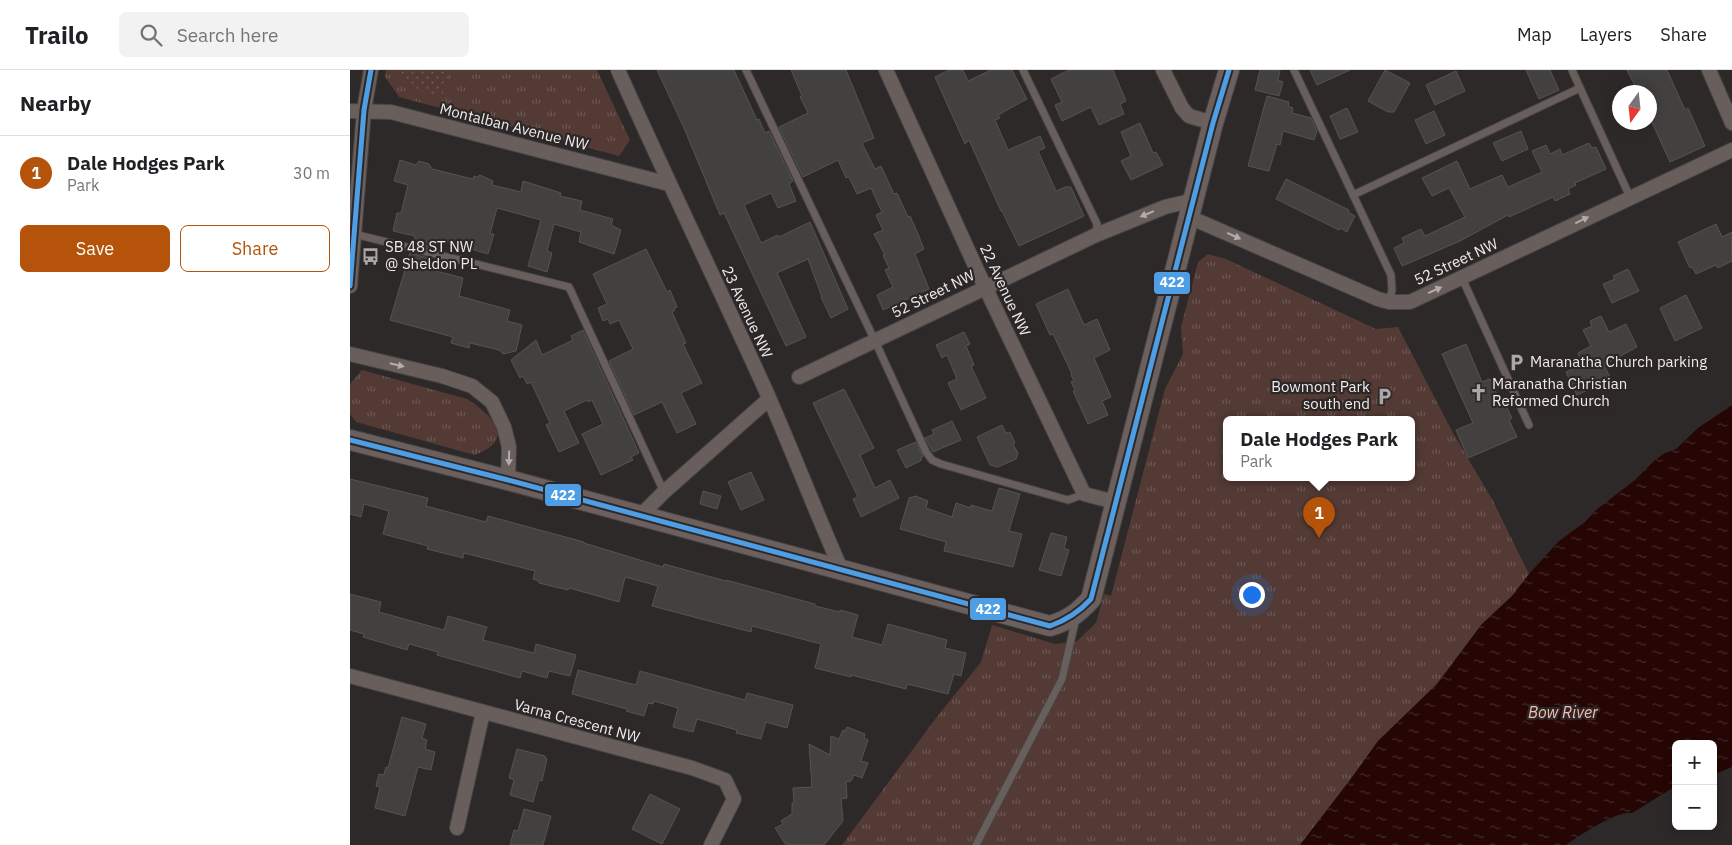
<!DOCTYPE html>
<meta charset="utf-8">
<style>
:root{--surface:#fff;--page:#f2f2f2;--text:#202124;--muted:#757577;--line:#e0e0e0;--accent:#b45309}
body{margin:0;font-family:"IBM Plex Sans",sans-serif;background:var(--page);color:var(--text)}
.controls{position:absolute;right:15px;bottom:15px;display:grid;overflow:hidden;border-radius:8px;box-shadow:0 2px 12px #0003}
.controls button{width:45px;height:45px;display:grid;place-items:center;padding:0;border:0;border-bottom:1px solid var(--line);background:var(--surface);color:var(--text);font:25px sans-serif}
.compass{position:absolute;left:1262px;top:15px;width:45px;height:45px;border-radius:50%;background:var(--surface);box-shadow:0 2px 12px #0003;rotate:195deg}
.you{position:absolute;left:901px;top:524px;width:18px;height:18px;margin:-12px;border:4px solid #fff;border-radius:50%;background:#1a73e8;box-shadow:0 0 0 8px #1a73e833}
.badge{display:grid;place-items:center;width:32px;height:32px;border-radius:50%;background:var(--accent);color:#fff;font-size:16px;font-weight:700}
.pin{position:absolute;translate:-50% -41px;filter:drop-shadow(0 1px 2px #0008)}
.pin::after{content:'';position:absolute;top:26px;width:18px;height:15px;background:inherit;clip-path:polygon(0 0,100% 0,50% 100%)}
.popup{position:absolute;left:873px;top:346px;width:192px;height:65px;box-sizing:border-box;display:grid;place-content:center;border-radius:8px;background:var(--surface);filter:drop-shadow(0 1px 4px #0005);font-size:16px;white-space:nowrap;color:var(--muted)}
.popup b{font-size:19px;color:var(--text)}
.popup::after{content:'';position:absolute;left:50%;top:100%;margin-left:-10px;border:10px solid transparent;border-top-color:var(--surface)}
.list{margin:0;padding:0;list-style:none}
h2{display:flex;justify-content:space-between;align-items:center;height:65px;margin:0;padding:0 20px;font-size:21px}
h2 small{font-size:16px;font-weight:400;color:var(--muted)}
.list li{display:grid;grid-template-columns:32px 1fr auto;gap:15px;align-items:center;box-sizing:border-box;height:75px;padding:0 20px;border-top:1px solid var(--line)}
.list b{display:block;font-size:19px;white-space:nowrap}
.list p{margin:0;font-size:16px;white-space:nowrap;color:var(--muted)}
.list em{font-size:16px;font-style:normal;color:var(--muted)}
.actions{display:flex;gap:10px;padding:15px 20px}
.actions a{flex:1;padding:11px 0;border:1px solid var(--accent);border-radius:8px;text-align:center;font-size:18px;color:var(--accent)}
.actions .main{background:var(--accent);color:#fff}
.icon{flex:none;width:28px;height:28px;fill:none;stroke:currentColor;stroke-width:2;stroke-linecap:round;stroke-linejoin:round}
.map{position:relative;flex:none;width:1382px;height:775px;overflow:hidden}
header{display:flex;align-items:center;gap:30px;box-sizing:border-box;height:70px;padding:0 25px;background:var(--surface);border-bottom:1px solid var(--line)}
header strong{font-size:24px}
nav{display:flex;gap:28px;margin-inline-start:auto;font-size:18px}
.search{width:350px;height:45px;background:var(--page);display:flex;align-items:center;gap:12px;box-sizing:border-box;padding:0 18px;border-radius:8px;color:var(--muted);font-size:19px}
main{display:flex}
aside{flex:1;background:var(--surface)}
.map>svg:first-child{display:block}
</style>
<header>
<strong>Trailo</strong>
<div class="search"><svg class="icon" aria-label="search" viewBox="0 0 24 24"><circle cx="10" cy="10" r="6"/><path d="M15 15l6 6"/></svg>Search here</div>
<nav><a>Map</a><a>Layers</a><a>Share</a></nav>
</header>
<main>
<aside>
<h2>Nearby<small></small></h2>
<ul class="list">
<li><span class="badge">1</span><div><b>Dale Hodges Park</b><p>Park</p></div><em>30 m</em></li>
</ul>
<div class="actions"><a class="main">Save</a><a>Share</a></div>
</aside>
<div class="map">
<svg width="1382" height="775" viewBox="0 0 1382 775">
<defs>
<pattern id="park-tufts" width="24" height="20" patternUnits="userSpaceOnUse" patternTransform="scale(1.25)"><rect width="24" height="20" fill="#533a35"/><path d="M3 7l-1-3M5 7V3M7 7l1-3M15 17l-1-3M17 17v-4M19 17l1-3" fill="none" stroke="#6c5752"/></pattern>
<pattern id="garden-dots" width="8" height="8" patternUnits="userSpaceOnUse" patternTransform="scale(1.25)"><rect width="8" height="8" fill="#533a35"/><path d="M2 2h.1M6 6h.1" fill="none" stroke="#6c5752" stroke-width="1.8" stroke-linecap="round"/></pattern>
<pattern id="water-ripples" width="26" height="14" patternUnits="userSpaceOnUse" patternTransform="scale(1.25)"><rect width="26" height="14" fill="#250604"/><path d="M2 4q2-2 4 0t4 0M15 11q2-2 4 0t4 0" fill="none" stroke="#452a29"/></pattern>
</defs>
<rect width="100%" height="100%" fill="#2c2928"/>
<g fill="url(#park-tufts)" fill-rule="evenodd">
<path d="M36,0H247L280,70L269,86L49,27L35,7Z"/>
<path d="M858,184L876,189L1026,259L1048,257L1103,363L1143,431L1179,504L1162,526L1132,554L1087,614L1028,671L1000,710L950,775H492L586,648L631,592L642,555L705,574L727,571L746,553L754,524L761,526L815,319L833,284L831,257L848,192ZM876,349H1062V407H876Z"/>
<path d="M12,300L117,329C129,336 156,357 145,372C141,378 133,381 125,385L6,352L0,344V314Z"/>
</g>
<path fill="url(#garden-dots)" d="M51,0H100L92,27L66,20L53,12Z"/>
<path fill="url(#water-ripples)" d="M1382,335V697L1363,705V674H1326V716L1282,743C1267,740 1229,766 1216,775H950L1000,710L1028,671L1087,614L1132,554L1162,526L1179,504L1209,471L1235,452L1246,440L1285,410L1305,390L1315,383L1326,379L1348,358Z"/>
<g fill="#434040" stroke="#565352">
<path d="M307,0H384L407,50L409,49L415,63L419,61L443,111L439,114L446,131L428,138L421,123L394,135L411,173L428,165L429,167L460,152L498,239L481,248L471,227H472L458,189L427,203L456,267L436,276L374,143L370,145L334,58Z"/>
<path d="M441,0H496L524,68L512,73L525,99L531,96L544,124L547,123L558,147L560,146L568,164L574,179L565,184L579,219L533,240L527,225L543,217L535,200L539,198L533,185H535L524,164L533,160L526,145L532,142L521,118L507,124L499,107L496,108L488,90L453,107L429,57L458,43L450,27L452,26Z"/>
<path d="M599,0H613L618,11L641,0H662L677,29L648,45L650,48L645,50L658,80L690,66L695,78L688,81L706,121L715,117H721L734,146L669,176L652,141H651L619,70L615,74L585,7Z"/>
<path d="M719,0H763L776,31L770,34L774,44L749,55L741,37L712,51L705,35L712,32L701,9Z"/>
<path d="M910,0H930L928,10L933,12L929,26L905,20Z"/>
<path d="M960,0H1000L967,15Z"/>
<path d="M1035,0L1060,13L1044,42H1038L1018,31Z"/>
<path d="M1176,0H1200L1209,20L1189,29Z"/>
<path d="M1277,0H1317L1335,40L1338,38L1355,76L1320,92L1300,48V22H1288Z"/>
<path d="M1106,1L1115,21L1085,35L1076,15Z"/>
<path d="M917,26L939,32L938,36L943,38L942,43L961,48L967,61L964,70L933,61L930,75L927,74L919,101L898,96Z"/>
<path d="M997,38L1008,62L990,69L980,46Z"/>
<path d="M1084,41L1095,65L1076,74L1065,50Z"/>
<path d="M790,53L803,83L806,82L813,95L781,110L771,91L781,86L771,62Z"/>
<path d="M1171,61L1178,79L1152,91L1143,73Z"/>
<path d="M1239,73L1242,78L1246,77L1256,99L1225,113L1226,115L1218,119L1220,124L1205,131L1203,127L1159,147L1158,145L1110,171L1052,196L1044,178L1054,173L1052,168L1071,159L1075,166L1115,147L1099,118L1082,126L1072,108L1107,91L1120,119L1152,105L1158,117L1192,102L1182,81L1196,75L1200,84L1210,79L1212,85Z"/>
<path d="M50,90L66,95L69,91L79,94L82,99L123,109L124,106L127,107L130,105L143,111L142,115L171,122L173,111L211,123L210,126L232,131L230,140L263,149L261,155L271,160L264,184L229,172L231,162L204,154L197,181L202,183L197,202L178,196L191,150L147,138L140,164H144L138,184L84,168L81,178L63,173L65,166L43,161L47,143H51L58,115L44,111Z"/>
<path d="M936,109L999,140L998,142L1005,146L997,162L990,158L989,160L926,129Z"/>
<path d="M1366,154L1372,167L1382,162V191L1368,198L1366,195L1346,204L1342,197L1340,198L1328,172Z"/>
<path d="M296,179L317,222L320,220L327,237L324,238L325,240L322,242L336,273L333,274L352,313L331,323L346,354L327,363L312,332L284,345L259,291L283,279L269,250L260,254L258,249L253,251L248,238L257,234L243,204Z"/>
<path d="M60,183L78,188L75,198L113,208L109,226L160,240L157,251L172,255L166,281L153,284L149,280L120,273L119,278L101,273L103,267L40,250Z"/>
<path d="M1278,199L1289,221L1262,233L1253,214L1265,209L1263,206Z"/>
<path d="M718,219L734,255L747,249L760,280L744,288L761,327L752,331L758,345L738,354L723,321L725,320L721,312L724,311L721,305L722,304L703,264L700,265L686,234Z"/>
<path d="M1336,225L1352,258L1325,271L1310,238Z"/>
<path d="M1251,246L1259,262L1276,254L1287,277L1254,295L1261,309L1227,325L1216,302L1233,294L1228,283L1241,276L1233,260L1242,256L1240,251Z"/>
<path d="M233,260L289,383L281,387L283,390L251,405L232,364L253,354L242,330L238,332L237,330L214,341L229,373L209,382L196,355L200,353L181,312L177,314L173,306L170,308L161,290L186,270L192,285L223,270L221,266Z"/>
<path d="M614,262L620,274L616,276L624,295L621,296L636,328L611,340L598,313L607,309L597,285L592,288L586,275Z"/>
<path d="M1116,274L1132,312L1140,309L1152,335L1155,334L1162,348L1159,350L1167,367L1118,388L1106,360L1123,353L1092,284Z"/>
<path d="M494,319L524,378L510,385L525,418L540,410L549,428L511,447L503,429L508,427L463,333Z"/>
<path d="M602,351L611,370L583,382L575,368L584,364L582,360Z"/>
<path d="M652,355L656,363L660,362L665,373L663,374L668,383L666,389L648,397L640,395L627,367Z"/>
<path d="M566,372L573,387L570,388L572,390L556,398L547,380Z"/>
<path d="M401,402L414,430L391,440L378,412Z"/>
<path d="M0,409L78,428L76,436L136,452L138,446L234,472V473L313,497L314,494L376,511V510L465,534V536L490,542V540L508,545L502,567L532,575L538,554L597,570L595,578L616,583L611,606L604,604L598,624L557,614L556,619L501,605V607L465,598L471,574L402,556L401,562L302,536L308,516L275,507L269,532L219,518L218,520L189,513V511L183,509L185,501L114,483L113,488L77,479L78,476L33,464L39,441L14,434L11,447L0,444Z"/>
<path d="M649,418L670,424L659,461L672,464L663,497L594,481L596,472L550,459L559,428L566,426L578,431L576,438L602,447L606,433L621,438V435L642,441Z"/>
<path d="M353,421L371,426L367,439L350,434Z"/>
<path d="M701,463L717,467L714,478L719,480L711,506L689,500Z"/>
<path d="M0,524L31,532L29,542L94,560L98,546L137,557L133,570L184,583L186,574L226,585L220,606L199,601L197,608L172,601L170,608L87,585L88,582L59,574L57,580L13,567L14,564L0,560Z"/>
<path d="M228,600L286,615L290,601L395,630L397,623L443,635L437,658L416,652L411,669L386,663L387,660L347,649L343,662L323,657L328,638L304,631L303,634L298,633L294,646L276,641L277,639L222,624Z"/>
<path d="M52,647L76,654L72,668L77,670L75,679L85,682L81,700L68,697L55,746L25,738L30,717L26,716L29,704L34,705L36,697L38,698Z"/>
<path d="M497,657L515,664L514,668L518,670L511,691L518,693L512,708L504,705L501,711L496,712L497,728L491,729L493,751L474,775H436L425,758L433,754L431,751L442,744V733H444L443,718L462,717L459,674L480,685L481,666L489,669L493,660L495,661Z"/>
<path d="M167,679L195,686V688L197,689L192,711L189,710L183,732L160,725L164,710L159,708Z"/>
<path d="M300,724L330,739L312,774L282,759Z"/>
<path d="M174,739L201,746L193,775H160L164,760L168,761Z"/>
</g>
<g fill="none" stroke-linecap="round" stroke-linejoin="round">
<defs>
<g id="lane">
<path d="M396,0L525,271L576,382L582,390L591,394L718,430L734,424"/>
<path d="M673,0L747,154L746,165"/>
<path d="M944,0L1041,205L1042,220L1039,232"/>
<path d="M1222,0L1230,18"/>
<path d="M1003,125L1230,18L1280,127"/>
<path d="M4,164L219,217L314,422"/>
<path d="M1112,208L1179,355"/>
<path d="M626,775L712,609L726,548"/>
</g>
<g id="street">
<path d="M268,0C316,108 367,213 416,321C442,380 465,440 491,499"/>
<path d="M536,0L627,200L734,424L765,432"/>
<path d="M813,0L832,38L839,46L863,53"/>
<path d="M1359,0L1382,53"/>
<path d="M0,41L41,42L319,114"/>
<path d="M839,147L1028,229L1039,232H1060L1382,80"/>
<path d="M0,216L14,40L21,0"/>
<path d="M0,284L92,306L122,316L142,332L154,357L159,377L158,410"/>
<path d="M449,307L746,165L815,137L844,130"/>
<path d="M290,446L314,422L419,329"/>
<path d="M0,606L342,698L375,710L384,729L361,775"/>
<path d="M107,758L133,642"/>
</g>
<path id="secondary" d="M0,370L158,410L700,556C719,550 727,544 741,529L863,53L879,0"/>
</defs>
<use href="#lane" stroke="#464444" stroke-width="9"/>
<use href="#street" stroke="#464444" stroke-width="16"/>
<use href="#secondary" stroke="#464444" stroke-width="22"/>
<use href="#lane" stroke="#685e5b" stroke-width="7"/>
<use href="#street" stroke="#685e5b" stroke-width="14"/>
<use href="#secondary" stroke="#6c605e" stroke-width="20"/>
<defs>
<g id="bus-1">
<path d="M0,216L14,40L21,0"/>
<path d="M0,370L158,410L700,556C717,550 729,542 741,529L863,53L879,0"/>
</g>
</defs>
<use href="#bus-1" stroke="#2d2827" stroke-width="9"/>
<use href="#bus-1" stroke="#4d9ee5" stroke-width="5"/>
</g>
<defs><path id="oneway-solid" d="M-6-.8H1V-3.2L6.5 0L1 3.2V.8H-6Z" transform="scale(1.25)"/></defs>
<g fill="#b2acaa">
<use href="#oneway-solid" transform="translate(797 144) rotate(158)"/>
<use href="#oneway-solid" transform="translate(1232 150) rotate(-26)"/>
<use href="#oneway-solid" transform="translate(884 166) rotate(24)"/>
<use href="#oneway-solid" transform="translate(1085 220) rotate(-24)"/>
<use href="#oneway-solid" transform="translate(47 295) rotate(13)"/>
<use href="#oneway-solid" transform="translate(159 388) rotate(92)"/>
</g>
<defs>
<symbol id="bus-bare" viewBox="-9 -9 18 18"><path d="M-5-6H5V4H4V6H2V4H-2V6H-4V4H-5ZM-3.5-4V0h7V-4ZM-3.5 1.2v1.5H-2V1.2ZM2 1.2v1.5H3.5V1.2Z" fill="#aaa7a7" stroke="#2d2827" stroke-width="2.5" paint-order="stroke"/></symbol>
<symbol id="parking-bare" viewBox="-9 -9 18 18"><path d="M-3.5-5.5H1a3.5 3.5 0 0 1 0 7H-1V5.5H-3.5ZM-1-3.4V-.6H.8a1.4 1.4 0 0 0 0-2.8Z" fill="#aaa7a7" stroke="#2d2827" stroke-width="2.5" paint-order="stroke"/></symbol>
<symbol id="church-bare" viewBox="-9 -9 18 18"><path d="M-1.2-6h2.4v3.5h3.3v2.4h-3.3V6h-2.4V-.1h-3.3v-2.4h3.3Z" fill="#aaa7a7" stroke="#2d2827" stroke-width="2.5" paint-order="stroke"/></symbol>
</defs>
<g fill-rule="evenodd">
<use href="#bus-bare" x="8" y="174" width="25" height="25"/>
<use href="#parking-bare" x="1154" y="280" width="25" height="25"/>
<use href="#church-bare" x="1116" y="310" width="25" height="25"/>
<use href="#parking-bare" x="1022" y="314" width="25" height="25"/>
</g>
<g text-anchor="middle" stroke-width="4.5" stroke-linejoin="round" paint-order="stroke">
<g font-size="15" fill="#eeebeb" stroke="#2d2827">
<text transform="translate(164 57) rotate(14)" y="5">Montalban Avenue NW</text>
<text transform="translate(1106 192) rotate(-25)" y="5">52 Street NW</text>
<text transform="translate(655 220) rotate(65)" y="5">22 Avenue NW</text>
<text transform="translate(583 224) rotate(-26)" y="5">52 Street NW</text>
<text transform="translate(397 242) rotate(65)" y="5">23 Avenue NW</text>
<text transform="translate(227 651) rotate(15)" y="5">Varna Crescent NW</text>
</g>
<g font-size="15" fill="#eeebeb" stroke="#2d2827" text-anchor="start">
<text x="35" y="182">SB 48 ST NW<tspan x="35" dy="17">@ Sheldon PL</tspan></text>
<text x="1180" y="297">Maranatha Church parking</text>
<text x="1142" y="319">Maranatha Christian<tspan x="1142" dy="17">Reformed Church</tspan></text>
<text x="1020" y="322" text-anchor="end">Bowmont Park<tspan x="1020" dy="17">south end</tspan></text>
</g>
<g font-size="16" font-style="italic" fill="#f7bcae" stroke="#2d2827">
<text x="1213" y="648">Bow River</text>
</g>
</g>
<g stroke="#2d2827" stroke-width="2">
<rect x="803" y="201" width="38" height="24" rx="5" fill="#4d9ee5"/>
<rect x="194" y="413" width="38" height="24" rx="5" fill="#4d9ee5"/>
<rect x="619" y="527" width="38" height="24" rx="5" fill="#4d9ee5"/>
</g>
<g font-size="14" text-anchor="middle" font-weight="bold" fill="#fff">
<text x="822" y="217">422</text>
<text x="213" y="430">422</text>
<text x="638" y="544">422</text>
</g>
</svg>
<div class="controls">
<button>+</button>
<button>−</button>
</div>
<svg class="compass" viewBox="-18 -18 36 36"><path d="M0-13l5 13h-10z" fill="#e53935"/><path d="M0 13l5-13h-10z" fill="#757577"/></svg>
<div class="you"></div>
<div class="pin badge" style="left:969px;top:468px">1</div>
<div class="popup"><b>Dale Hodges Park</b>Park</div>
</div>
</main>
